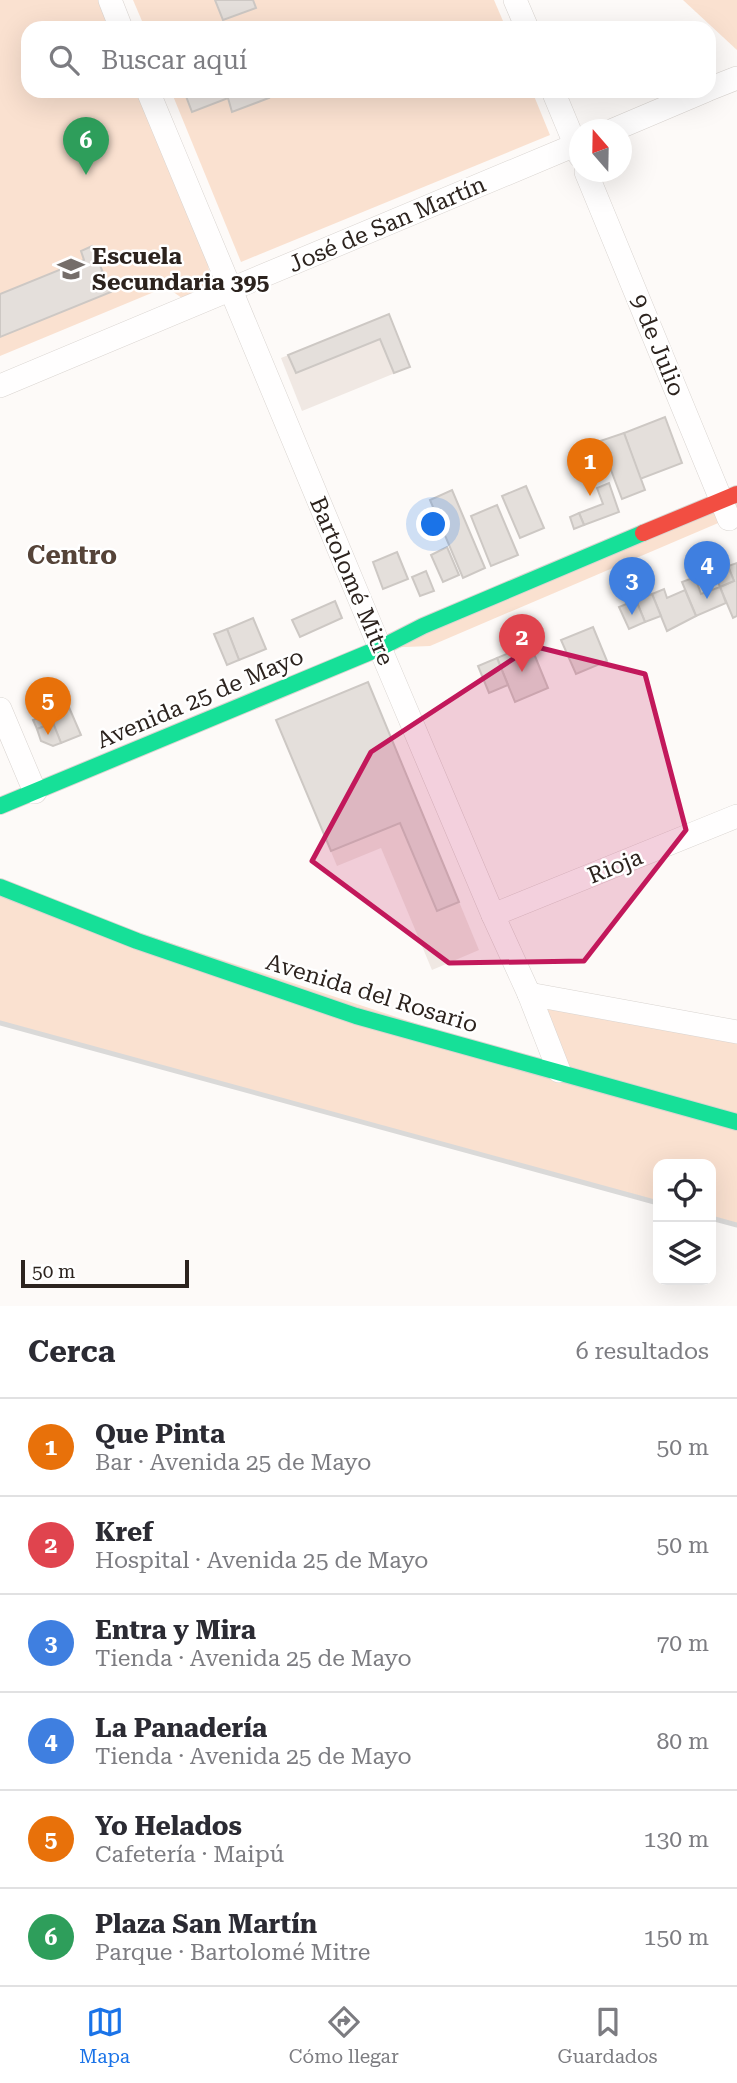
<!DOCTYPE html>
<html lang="es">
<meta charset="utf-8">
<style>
:root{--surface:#fff;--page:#f2f2f3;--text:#2b2b33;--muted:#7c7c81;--line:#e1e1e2;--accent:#1a73e8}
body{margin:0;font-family:"Roboto Serif",serif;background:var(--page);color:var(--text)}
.controls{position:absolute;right:21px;bottom:21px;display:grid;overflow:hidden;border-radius:14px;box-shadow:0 7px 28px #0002}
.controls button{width:63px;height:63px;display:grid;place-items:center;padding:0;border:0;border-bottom:2px solid var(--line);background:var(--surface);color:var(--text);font:35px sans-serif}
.compass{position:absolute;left:569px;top:119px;width:63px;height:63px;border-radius:50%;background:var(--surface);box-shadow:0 7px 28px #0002;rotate:340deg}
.scale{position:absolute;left:21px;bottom:18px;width:168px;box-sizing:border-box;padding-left:7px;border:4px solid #2c231e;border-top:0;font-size:19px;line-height:24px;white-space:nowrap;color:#2c231e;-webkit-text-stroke:5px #fff;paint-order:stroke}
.you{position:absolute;left:434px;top:525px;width:24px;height:24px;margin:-18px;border:5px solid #fff;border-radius:50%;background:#1a73e8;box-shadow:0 0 0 10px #1a73e833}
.badge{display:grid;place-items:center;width:46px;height:46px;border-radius:50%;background:var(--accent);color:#fff;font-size:23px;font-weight:700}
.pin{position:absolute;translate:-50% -58px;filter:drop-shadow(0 2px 4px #0008)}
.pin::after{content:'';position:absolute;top:37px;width:24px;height:21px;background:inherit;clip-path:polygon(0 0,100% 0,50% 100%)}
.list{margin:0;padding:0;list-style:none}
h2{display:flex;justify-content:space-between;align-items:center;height:91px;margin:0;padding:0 28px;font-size:30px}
h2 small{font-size:23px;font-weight:400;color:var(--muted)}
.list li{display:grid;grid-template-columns:46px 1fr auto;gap:21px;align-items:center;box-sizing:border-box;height:98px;padding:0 28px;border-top:2px solid var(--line)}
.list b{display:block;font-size:26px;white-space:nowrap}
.list p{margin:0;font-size:23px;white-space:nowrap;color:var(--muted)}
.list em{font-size:23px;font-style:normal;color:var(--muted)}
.icon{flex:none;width:38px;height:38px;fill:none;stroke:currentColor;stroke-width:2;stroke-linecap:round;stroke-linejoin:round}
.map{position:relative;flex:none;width:737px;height:1306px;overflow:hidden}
.search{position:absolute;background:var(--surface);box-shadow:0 7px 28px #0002;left:21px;right:21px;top:21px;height:77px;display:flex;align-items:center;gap:18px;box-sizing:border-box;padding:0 24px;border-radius:21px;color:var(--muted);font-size:26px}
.sheet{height:679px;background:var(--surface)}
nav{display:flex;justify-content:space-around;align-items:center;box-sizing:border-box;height:98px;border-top:2px solid var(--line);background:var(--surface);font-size:19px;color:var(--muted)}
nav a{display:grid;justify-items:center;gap:4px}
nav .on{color:var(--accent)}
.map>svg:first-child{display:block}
</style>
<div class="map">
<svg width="737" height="1306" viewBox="0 0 737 1306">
<rect width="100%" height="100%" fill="#fdfaf8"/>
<g fill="#f0e8e3">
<path d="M389,314L410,367L302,411L281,358Z"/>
<path d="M368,682L479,950L432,970L381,848L337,866L276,720Z"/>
</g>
<g fill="#fae1d0">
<path d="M0,0H99L111,28H28V91H137L207,260L212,286L182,298L166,287L0,356Z"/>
<path d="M133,0H494L506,28H145Z"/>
<path d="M683,0H737V50Z"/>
<path d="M171,91H532L550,135L241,262Z"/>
<path d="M737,494V515L430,646L380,648Z"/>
<path d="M0,887L558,1070L529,994L737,1032V1225L711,1218V1164H658V1203L0,1023Z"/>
</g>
<g fill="#e4dfdb" stroke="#cdc8c4" stroke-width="2">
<path d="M215,0H253L256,8L223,20Z"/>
<path d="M184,91H266L269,98L232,112L228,98L192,112Z"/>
<path d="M92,246L111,292L0,337V294L84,260L81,251Z"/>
<path d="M389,314L410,367L394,373L380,339L296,373L288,355Z"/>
<path d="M665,417L682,463L640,479L624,433Z"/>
<path d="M624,433L645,490L622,499L600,441Z"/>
<path d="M609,483L619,512L584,525L579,513L603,504L597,488Z"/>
<path d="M526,486L544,528L520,538L502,496Z"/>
<path d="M452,490L485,568L463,578L430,500Z"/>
<path d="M497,505L518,555L491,566L471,516Z"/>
<path d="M579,513L584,525L574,529L570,517Z"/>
<path d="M447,547L459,575L443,582L431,555Z"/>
<path d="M397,552L408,579L383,589L373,562Z"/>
<path d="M737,563V616L733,618L720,587L734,581L728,566Z"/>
<path d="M728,566L734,581L720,587L714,572Z"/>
<path d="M426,571L434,591L420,596L412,577Z"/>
<path d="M695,577L701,594L720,587L726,603L696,616L682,582Z"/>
<path d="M664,589L667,598L685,590L696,616L667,631L652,594Z"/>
<path d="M652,594L661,616L645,622L636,600Z"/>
<path d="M636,600L645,622L629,629L619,607Z"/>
<path d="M335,601L342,618L300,637L292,620Z"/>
<path d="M253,618L266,649L239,660L227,629Z"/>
<path d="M593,627L607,661L576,674L561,640Z"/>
<path d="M227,629L239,660L227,665L214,634Z"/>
<path d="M530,644L548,688L515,702L497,658Z"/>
<path d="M497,658L508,685L489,693L478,666Z"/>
<path d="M368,682L459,902L437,911L400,823L331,851L276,720Z"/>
<path d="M68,705L81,735L61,743L53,723L37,729L33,720Z"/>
<path d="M53,723L61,743L53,746L41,741L37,729Z"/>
</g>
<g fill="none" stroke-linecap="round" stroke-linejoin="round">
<defs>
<g id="street">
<path d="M110,0L121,28"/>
<path d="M515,0L527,28"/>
<path d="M709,89L737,78"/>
<path d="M148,91L380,648L493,915L529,994L559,1071"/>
<path d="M553,91L580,156"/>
<path d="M613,130L705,91"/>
<path d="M586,172L729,519"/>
<path d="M0,386L580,143"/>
<path d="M0,709L35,792"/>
<path d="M493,915L737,816"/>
<path d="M529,994L737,1032"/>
</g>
<g id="fast">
<path d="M0,806L380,648L423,626L643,533"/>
<path d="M0,887L137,941L356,1016L737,1122"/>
</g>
<path id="jam" d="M643,533L737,494"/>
</defs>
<use href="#street" stroke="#d9d4d0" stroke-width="24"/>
<use href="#fast" stroke="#d9d4d0" stroke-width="18"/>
<use href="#jam" stroke="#d9d4d0" stroke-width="18"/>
<use href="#street" stroke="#fffefe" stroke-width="23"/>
<use href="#fast" stroke="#16e098" stroke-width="16"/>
<use href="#jam" stroke="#f24e42" stroke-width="16"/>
<g stroke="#dad9d8" stroke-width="5">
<path d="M0,1023L658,1203"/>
<path d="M711,1218L737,1225"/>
</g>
</g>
<path fill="#c2185b" fill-opacity="0.2" stroke="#c2185b" stroke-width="5" stroke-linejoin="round" d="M533,646L645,674L686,830L584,961L449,963L312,861L371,752Z"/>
<defs>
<symbol id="school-bare" viewBox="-9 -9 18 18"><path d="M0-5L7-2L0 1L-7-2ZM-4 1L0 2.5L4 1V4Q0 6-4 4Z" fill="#756e6a" stroke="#fff" stroke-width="2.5" paint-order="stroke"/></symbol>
</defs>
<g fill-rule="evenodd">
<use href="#school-bare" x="52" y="250" width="38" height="38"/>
</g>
<g text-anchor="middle" stroke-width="5" stroke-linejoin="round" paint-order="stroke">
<g font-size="23" fill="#2c231e" stroke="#fff">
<text transform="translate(387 224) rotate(-23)" y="8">José de San Martín</text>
<text transform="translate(658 345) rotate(68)" y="8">9 de Julio</text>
<text transform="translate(352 581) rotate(67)" y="8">Bartolomé Mitre</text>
<text transform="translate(200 698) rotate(-23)" y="8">Avenida 25 de Mayo</text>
<text transform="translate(615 866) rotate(-22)" y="8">Rioja</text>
<text transform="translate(372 993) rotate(17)" y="8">Avenida del Rosario</text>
</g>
<g font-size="23" font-weight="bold" fill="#2c231e" stroke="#fff" text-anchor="start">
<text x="92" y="264">Escuela<tspan x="92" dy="26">Secundaria 395</tspan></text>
</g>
<g font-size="26" font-weight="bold" fill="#554338" stroke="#fff">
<text x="72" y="564">Centro</text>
</g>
</g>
</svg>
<div class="controls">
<button><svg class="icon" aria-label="locate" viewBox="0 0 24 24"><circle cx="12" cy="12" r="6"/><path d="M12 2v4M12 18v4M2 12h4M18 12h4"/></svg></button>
<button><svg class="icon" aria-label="layers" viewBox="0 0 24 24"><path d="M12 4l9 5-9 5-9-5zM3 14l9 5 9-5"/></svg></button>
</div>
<svg class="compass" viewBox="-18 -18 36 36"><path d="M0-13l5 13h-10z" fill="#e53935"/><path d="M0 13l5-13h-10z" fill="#7c7c81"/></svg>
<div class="scale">50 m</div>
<div class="you"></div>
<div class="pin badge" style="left:590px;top:496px;background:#e8710a">1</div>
<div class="pin badge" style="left:522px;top:672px;background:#e0444e">2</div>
<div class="pin badge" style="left:632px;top:615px;background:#3f7fe0">3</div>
<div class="pin badge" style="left:707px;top:599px;background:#3f7fe0">4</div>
<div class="pin badge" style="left:48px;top:735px;background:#e8710a">5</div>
<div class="pin badge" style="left:86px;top:175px;background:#2e9e5b">6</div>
<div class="search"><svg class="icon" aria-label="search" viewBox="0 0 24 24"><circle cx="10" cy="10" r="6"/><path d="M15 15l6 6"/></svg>Buscar aquí</div>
</div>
<section class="sheet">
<h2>Cerca<small>6 resultados</small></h2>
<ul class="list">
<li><span class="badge" style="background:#e8710a">1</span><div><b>Que Pinta</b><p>Bar · Avenida 25 de Mayo</p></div><em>50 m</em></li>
<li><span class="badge" style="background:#e0444e">2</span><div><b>Kref</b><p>Hospital · Avenida 25 de Mayo</p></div><em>50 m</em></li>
<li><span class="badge" style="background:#3f7fe0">3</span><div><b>Entra y Mira</b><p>Tienda · Avenida 25 de Mayo</p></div><em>70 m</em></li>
<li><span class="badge" style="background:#3f7fe0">4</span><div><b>La Panadería</b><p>Tienda · Avenida 25 de Mayo</p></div><em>80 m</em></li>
<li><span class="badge" style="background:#e8710a">5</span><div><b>Yo Helados</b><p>Cafetería · Maipú</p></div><em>130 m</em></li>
<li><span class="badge" style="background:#2e9e5b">6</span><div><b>Plaza San Martín</b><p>Parque · Bartolomé Mitre</p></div><em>150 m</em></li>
</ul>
</section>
<nav>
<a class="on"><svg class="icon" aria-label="map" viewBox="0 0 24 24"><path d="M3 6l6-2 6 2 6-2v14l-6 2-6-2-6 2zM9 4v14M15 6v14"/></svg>Mapa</a>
<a><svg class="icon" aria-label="directions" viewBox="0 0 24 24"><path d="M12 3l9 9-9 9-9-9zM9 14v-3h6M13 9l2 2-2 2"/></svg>Cómo llegar</a>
<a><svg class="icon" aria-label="saved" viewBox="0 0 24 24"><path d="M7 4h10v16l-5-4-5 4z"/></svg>Guardados</a>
</nav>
